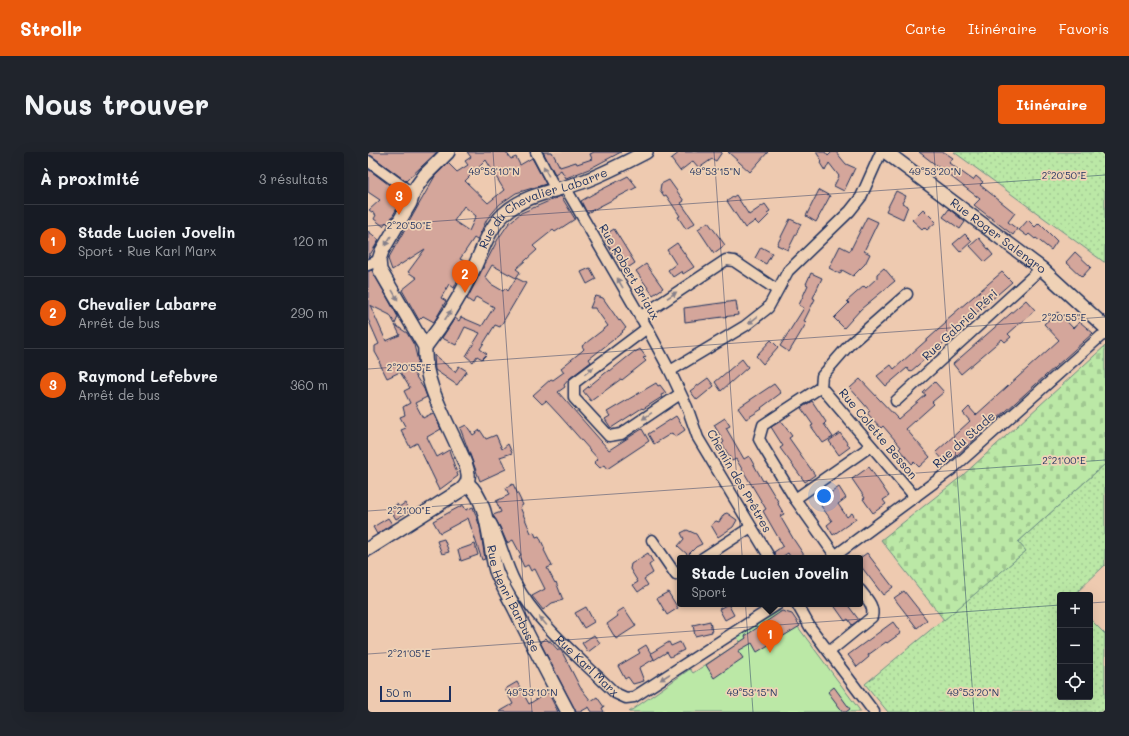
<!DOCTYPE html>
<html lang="fr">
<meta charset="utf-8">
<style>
:root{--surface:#171b24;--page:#20242c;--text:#f1f3f6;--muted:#9ea1a6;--line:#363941;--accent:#ea580c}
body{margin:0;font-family:Mali,sans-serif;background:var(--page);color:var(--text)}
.controls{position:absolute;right:12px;bottom:12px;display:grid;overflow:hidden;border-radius:4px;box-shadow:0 4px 16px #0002}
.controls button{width:36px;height:36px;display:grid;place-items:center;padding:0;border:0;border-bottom:1px solid var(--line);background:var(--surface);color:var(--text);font:20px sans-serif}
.scale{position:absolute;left:12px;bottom:10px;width:71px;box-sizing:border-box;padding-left:4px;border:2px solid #1b2f5e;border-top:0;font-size:11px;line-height:14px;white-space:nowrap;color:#1b2f5e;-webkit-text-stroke:3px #efd2b6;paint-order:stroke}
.you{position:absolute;left:456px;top:344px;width:14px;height:14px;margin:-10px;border:3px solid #fff;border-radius:50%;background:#1a73e8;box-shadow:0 0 0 6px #1a73e833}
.badge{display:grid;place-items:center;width:26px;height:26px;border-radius:50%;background:var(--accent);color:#fff;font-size:13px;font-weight:700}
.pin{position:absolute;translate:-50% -33px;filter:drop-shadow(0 1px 2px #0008)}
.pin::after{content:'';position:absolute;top:21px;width:14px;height:12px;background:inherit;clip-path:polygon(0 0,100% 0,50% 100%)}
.popup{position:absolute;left:309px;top:403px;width:186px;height:52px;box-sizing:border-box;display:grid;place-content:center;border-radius:4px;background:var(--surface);filter:drop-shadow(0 1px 3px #0005);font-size:13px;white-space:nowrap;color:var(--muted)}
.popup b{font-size:15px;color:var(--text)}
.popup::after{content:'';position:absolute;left:50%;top:100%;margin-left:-8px;border:8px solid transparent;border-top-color:var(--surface)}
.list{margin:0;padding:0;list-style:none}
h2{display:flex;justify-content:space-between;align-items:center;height:52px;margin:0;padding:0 16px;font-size:17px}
h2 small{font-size:13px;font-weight:400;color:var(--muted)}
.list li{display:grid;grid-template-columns:26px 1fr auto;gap:12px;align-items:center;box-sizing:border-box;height:72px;padding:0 16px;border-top:1px solid var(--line)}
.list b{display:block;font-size:15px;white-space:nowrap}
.list p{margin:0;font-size:13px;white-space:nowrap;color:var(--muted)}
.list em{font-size:13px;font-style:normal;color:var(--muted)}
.icon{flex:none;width:22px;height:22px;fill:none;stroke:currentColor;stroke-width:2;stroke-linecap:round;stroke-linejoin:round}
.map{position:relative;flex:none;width:737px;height:560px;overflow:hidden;border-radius:4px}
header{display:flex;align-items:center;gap:24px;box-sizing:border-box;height:56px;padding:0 20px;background:var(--accent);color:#fff}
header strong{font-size:19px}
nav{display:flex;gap:22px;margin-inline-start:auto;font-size:14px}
.intro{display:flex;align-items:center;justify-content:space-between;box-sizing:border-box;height:96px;padding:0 24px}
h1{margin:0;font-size:28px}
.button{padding:10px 18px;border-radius:4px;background:var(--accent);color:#fff;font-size:14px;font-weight:700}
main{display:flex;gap:24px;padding:0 24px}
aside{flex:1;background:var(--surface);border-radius:4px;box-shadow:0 4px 16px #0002}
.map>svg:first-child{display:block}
</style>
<header>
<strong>Strollr</strong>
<nav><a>Carte</a><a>Itinéraire</a><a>Favoris</a></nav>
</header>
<div class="intro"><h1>Nous trouver</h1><a class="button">Itinéraire</a></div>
<main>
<aside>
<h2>À proximité<small>3 résultats</small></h2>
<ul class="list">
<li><span class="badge">1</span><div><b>Stade Lucien Jovelin</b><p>Sport · Rue Karl Marx</p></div><em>120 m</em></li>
<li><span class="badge">2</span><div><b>Chevalier Labarre</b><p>Arrêt de bus</p></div><em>290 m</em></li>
<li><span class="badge">3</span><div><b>Raymond Lefebvre</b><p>Arrêt de bus</p></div><em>360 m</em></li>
</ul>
</aside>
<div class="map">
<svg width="737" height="560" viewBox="0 0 737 560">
<defs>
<pattern id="grass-dots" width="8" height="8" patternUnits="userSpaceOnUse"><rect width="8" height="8" fill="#bbe8a6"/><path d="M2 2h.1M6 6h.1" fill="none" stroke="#a0c791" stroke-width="1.8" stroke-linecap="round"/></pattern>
<pattern id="cemetery-stones" width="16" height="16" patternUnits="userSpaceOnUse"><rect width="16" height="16" fill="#bbe8a6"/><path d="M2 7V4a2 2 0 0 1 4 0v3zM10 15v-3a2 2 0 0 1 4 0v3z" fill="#a0c791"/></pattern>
</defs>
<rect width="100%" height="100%" fill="#eecab0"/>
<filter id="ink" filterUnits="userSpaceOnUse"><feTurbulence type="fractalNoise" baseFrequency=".025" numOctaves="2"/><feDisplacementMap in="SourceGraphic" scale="8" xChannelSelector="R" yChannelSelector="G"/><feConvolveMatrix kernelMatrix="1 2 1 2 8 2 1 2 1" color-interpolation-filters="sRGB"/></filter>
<g filter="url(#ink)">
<path fill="#e2bca8" d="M174,0H247L248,2L221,17L189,29Z"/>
<g fill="url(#grass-dots)" stroke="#6b8c82">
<path d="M586,0H737V110H736Z"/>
<path d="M737,312V413L706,443H692V545H722V467L737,482V560H520L497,532L658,399L650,390Z"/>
</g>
<path fill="url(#cemetery-stones)" stroke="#6b8c82" d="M737,194V312L650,390L658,399L576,468L513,388L594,324Z"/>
<path fill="#bbe8a6" stroke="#6b8c82" d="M411,459L423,463L430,475L493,560H261L322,517L325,521L372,490L369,485Z"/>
<g fill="#d4a69b" stroke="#1b2f5e" fill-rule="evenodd">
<path d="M0,0H69L38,29L4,4L0,3Z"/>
<path d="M99,0H138L143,7L148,5L152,13L164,6L178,32L148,41L132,52L119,67L109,88L106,86L92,107L98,110L86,136L81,132L73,146L78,149L66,170L55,164L51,168L34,138L49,126L40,120L57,97L24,118L20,107L67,24L80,11L89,20L100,13L97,9L103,5ZM118,8L136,38L120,51L97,29ZM96,54L108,64L101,79L86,69Z"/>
<path d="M175,0H184L192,15L208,10L209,12L224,7L222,2L226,0H253L221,17L198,26L193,18L187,22Z"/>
<path d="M312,0H354L348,9L344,7L331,16L325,9L312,19L303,7Z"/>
<path d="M360,0H400L382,20Z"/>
<path d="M448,0H457L460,4L464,0H468L478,12L487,16L476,39L466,34L471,24L461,11L457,19L452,11L454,9Z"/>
<path d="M551,0H576L585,6L581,11L605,28L608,24L615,30L612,33L647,61L640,70L649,77L645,83L606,53L612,47Z"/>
<path d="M0,17L36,44L20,72L18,70L15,74L6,67L8,63L1,58L12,48L0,40Z"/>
<path d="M260,24L269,35L219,61L213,49L225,42Z"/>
<path d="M301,28L316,49L313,51L327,71L318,77L310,65L312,64L298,43L296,44L292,38L293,32Z"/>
<path d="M451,38L462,44L448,70L438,64Z"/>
<path d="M528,39L538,44L534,51L540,54L535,67L518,59Z"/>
<path d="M368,43L381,63L397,52L402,59L399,61L401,63L391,73L387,69L377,76L359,49Z"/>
<path d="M193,44L207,67L187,80L185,78L165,94L169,98L148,117L152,120L148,126L158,131L132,175L127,173L112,197L119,202L114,207L109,204L105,210L98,204L112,181L97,175L88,193L74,186L87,166L91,169L93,165L114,174L126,155L108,145L105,151L99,147L130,87L141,71L153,61ZM124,113L148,126L140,139L137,136L135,139L123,132L117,125Z"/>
<path d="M555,57L568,70L559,78L556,75L554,77L544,68Z"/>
<path d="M581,57L597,70L592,77L575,65Z"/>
<path d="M499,65L510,70L496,99L502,102L497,112L485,124L474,118L472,122L461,116L472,94L482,99Z"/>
<path d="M422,67L433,72L420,98L409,93Z"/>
<path d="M660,68L667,75L671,71L689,89L683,98L668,86L667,87L661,82L659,84L651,78Z"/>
<path d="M340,70L357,93L346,101L330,77Z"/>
<path d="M246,77L267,111L255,119L235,84Z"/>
<path d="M0,79L11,88L0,106Z"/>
<path d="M597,82L604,89L592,100L585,92Z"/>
<path d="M611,86L625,103L617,110L602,94Z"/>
<path d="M309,91L326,115L315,122L314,119L305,125L300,118L308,112L299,98Z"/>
<path d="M393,95L404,101L398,112L387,106Z"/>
<path d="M707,100L723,115L714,125L698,110Z"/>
<path d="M278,112L295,136L285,143L268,119Z"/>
<path d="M222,116L228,127L219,132L213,120Z"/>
<path d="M516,116L527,129L493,157L476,176L466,166L481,151L479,149L496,134L498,136L509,126V122Z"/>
<path d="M4,118L30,165L27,172L22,163L2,153L18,189L32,183L27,173L39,181L46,193L49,205L50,210L48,211L50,214L43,217L56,237L59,245L47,251L55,266L65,261L73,277L59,285L69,305L81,298L90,324L71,338L67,330H68L49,291L42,295L33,278L38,276L32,265L37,263L35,255L42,251L36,239L42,236L32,220L19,226L11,210L12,209L7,200V194L11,192L0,167V119Z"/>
<path d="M634,120L644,130L578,187L579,188L542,220L539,216L518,234L509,224L523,213L526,217L578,171L577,169Z"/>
<path d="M443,121L454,126L445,146L447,147L436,169L439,170L421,200L412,194L436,156L431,153L440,133L438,132Z"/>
<path d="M228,144L235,146L251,169L252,168L258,176L254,179L255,180L221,207L223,210L202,226L196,233L197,235L190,240L241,298L274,277L281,289L239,317L236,313L232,316L226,310L230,307L192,264L178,249L174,252L165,243L183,227L185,228L196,220L193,216L214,199L216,197L214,194L240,174L230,160H229L227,156H222L226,146Z"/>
<path d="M658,148L667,158L640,182L643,185L637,190L634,187L593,222L585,212Z"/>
<path d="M368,149L370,163L317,170L316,156Z"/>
<path d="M690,160L705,176L712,170L725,181L579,312L568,300L602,269L595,261L601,255L608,263L691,188L676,172Z"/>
<path d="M403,188L410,195L395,212L388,204Z"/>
<path d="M272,197L278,205L275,206L278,209L254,228L253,227L223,249L215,239L241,218L242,219L267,199V200Z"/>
<path d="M66,203L87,220L91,214L99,219L89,233L67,218Z"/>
<path d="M374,207L380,215L353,239L347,230Z"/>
<path d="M340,226L346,234L329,248L322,239Z"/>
<path d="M492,227L530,267L558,243L555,241L567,230L576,240L564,250L566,252L538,277L562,305L551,315L546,310L544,312L531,297L533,295L515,274L513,276L499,261L502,259L482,236Z"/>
<path d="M288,231L290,234L292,233L298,241L293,243L294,245L275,257L274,256L243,276L237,267L242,264L239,260Z"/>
<path d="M406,232L413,241L393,256L394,257L378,267L370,256Z"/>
<path d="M444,249L458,270L456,272L465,285L455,291L443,274L445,273L433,256Z"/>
<path d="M308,264L317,278L307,285L304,281L286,292L280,282Z"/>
<path d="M357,266L362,274L358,276L376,307L381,304L395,329L397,328L411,351L410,352L416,362L412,364L426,388L438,406H423L420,401L412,406H408L406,400L415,394L395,359L398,357L368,307L364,309L354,292L356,290L346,273Z"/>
<path d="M413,269L424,284L421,286L447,323L437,330L412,296L415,294L403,275Z"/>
<path d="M98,273L105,283L112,278L118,287L128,283L134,297L140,292L144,301L132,305L138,317L112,329L92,276Z"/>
<path d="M472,281L482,295L471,303L461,289Z"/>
<path d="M501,315L521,344L515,348L518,352L505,361L495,347L497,346L484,327Z"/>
<path d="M145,332L155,353L152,355L163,381L166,380L168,385L171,384L177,397L176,398L184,414L179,416L187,431L188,430L195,448L184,451L175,458L164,444L177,437L167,417L163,419L160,413L156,415L151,404L153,403L145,388L139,391L132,375L125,363L133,360L128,349L141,343L138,336Z"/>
<path d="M471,335L478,346L470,352L479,365L484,361L488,367L465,383L459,373L464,369L453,354L457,351L454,347Z"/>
<path d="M37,351L41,359L28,367L22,357L29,352L31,355Z"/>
<path d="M95,353L98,358L105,355L112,375L117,407L114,408L100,366L72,381L65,369Z"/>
<path d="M359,361L369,368L365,375L350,385L343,373L348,369L351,370L356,362Z"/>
<path d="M20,366L24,372L9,382L5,375Z"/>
<path d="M319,378L328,382L334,392L328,395L320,403L310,394L316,387L313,381Z"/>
<path d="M76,387L81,400L74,402L69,389Z"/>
<path d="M107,392L110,403L93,409L90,398Z"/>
<path d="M280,401L285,410L281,413L285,421L276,427L280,433L270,440L265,433L270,430L262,417L263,412Z"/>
<path d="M499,401L525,435L515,443L492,413V406Z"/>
<path d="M536,439L559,468L549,476L526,446Z"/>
<path d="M300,440L310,456L299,463L289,446Z"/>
<path d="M360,452L366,463L357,468L351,457Z"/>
<path d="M465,452H479L491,468L484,473L480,467L477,469Z"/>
<path d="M218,455L226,470L216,476L207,461Z"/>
<path d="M256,456L268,474L248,487L239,472L250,464L248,461Z"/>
<path d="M414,459L424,462L432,474L389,500L384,491L370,499L375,506L346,526L338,513L378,486L377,484Z"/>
<path d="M342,469L344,480L327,484L325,473Z"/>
<path d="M525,470L533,481L519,491L518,490L500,503L501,505L489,515L480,503Z"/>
<path d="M226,483L232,491L220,500L214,491Z"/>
<path d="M178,486L181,490L182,489L190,498H193L212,535L223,549L229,545L236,555L234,556L236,560H224L221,555L212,560H208L172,490Z"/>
<path d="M301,490L303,494L312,490L316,498L302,505L299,500L286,508L283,501Z"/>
<path d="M278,493L286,507L271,516L276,529L265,532L260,525L257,527L250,514L272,501L270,498Z"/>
<path d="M149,530L161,552L180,540L190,560H131L145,552L137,537Z"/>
<path d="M466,535L482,557L478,560H475L460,540Z"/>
</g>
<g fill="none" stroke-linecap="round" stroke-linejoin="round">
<defs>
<g id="minor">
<path d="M168,0L188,38"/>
<path d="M0,9L45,42"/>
<path d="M197,35L279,176L302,219L319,255L330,286L402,406"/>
<path d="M0,113L11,108"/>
<path d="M272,165L358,108L366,109L409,138"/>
<path d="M279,176L206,231V246L241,284L253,282L312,242"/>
<path d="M302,219L377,174L400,156L420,119L482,59L493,45L513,0"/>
<path d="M453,235L547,345"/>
<path d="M528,249L667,122L674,117"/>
<path d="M427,347L503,294"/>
<path id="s1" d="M123,371C133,389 137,411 147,430C169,472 214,508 247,541L258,546L266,545L410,452"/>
<path d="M284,388L308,423L312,421"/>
<path d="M335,406L383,375"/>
<path d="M464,406L583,318L733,184L737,183"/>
<path d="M469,406L427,347L396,296L391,287L395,273L453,235L454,224L481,193L539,142"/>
<path d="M429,452L442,475L506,560"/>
<path d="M461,500L504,465C507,454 498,446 492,438"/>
</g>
<g id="tertiary">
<path id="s2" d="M518,0L674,117L737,175"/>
<path id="s3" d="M57,195C75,172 91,147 104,120C114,100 120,77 136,62C157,42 188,39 214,30C236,22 257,11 278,0"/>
<path id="s4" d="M99,331C122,350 120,391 128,419C133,432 141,445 147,457C164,492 182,526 200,560"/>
<path d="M0,397L93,338C98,334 101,329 100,322C99,313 93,302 89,293C76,264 55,227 57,195L12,118L11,108L14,99L42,51L45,42L49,34L57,23L80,0"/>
</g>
</defs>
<use href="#minor" stroke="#1b2f5e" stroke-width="13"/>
<use href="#tertiary" stroke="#1b2f5e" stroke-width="16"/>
<use href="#minor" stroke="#efd2b6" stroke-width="10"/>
<use href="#tertiary" stroke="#efd2b6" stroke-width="13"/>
</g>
<defs><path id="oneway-solid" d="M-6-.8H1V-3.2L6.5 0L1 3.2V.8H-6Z"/></defs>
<g fill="#85808a">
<use href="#oneway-solid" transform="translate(178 19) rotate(-118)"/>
<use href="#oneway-solid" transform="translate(20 89) rotate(121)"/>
<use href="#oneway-solid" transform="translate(252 131) rotate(-120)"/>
<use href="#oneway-solid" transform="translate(27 143) rotate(60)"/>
<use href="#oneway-solid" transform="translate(304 143) rotate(-33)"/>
<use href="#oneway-solid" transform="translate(80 163) rotate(-56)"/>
<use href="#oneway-solid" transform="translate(385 168) rotate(142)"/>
<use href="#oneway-solid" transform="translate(221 219) rotate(-37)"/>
<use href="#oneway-solid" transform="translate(279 264) rotate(145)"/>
<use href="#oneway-solid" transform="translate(175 469) rotate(-130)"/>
<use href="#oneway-solid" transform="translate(297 525) rotate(147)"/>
</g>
</g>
<path fill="none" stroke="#1b2f5e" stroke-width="1" stroke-opacity="0.45" d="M125,0L164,560M346,0L385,560M566,0L606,560M0,74L737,23M0,217L737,165M0,359L737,308M722,451L737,450M0,502L692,453"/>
<g text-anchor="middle" stroke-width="3.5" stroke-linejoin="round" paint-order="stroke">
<g font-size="12" fill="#1b2f5e" stroke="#efd2b6">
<text dy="4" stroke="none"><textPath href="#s3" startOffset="191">Rue du Chevalier Labarre</textPath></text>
<text dy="4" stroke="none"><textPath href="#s2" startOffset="140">Rue Roger Salengro</textPath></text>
<text transform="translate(261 120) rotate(60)" y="4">Rue Robert Briaux</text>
<text transform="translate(592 173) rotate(-43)" y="4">Rue Gabriel Péri</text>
<text transform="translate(510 282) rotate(50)" y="4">Rue Colette Besson</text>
<text transform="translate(596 288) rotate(-41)" y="4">Rue du Stade</text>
<text transform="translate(371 329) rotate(60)" y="4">Chemin des Prêtres</text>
<text dy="4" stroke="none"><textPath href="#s4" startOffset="126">Rue Henri Barbusse</textPath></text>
<text dy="4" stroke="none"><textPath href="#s1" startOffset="175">Rue Karl Marx</textPath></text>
</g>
</g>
<g font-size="10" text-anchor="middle" fill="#1b2f5e" stroke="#efd2b6" stroke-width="3.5" stroke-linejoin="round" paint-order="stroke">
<text x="126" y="23">49°53'10"N</text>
<text x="347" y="23">49°53'15"N</text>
<text x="567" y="23">49°53'20"N</text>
<text x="696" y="27">2°20'50"E</text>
<text x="41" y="77">2°20'50"E</text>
<text x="696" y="169">2°20'55"E</text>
<text x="41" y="219">2°20'55"E</text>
<text x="696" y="312">2°21'00"E</text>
<text x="41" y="362">2°21'00"E</text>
<text x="41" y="505">2°21'05"E</text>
<text x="164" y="544">49°53'10"N</text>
<text x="384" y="544">49°53'15"N</text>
<text x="605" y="544">49°53'20"N</text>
</g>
</svg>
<div class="controls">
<button>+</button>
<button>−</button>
<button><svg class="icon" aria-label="locate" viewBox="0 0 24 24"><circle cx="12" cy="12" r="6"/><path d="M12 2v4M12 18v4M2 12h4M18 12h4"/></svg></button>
</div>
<div class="scale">50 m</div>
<div class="you"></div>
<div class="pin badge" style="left:402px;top:501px">1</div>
<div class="popup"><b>Stade Lucien Jovelin</b>Sport</div>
<div class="pin badge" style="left:97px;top:141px">2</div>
<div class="pin badge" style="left:31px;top:63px">3</div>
</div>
</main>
